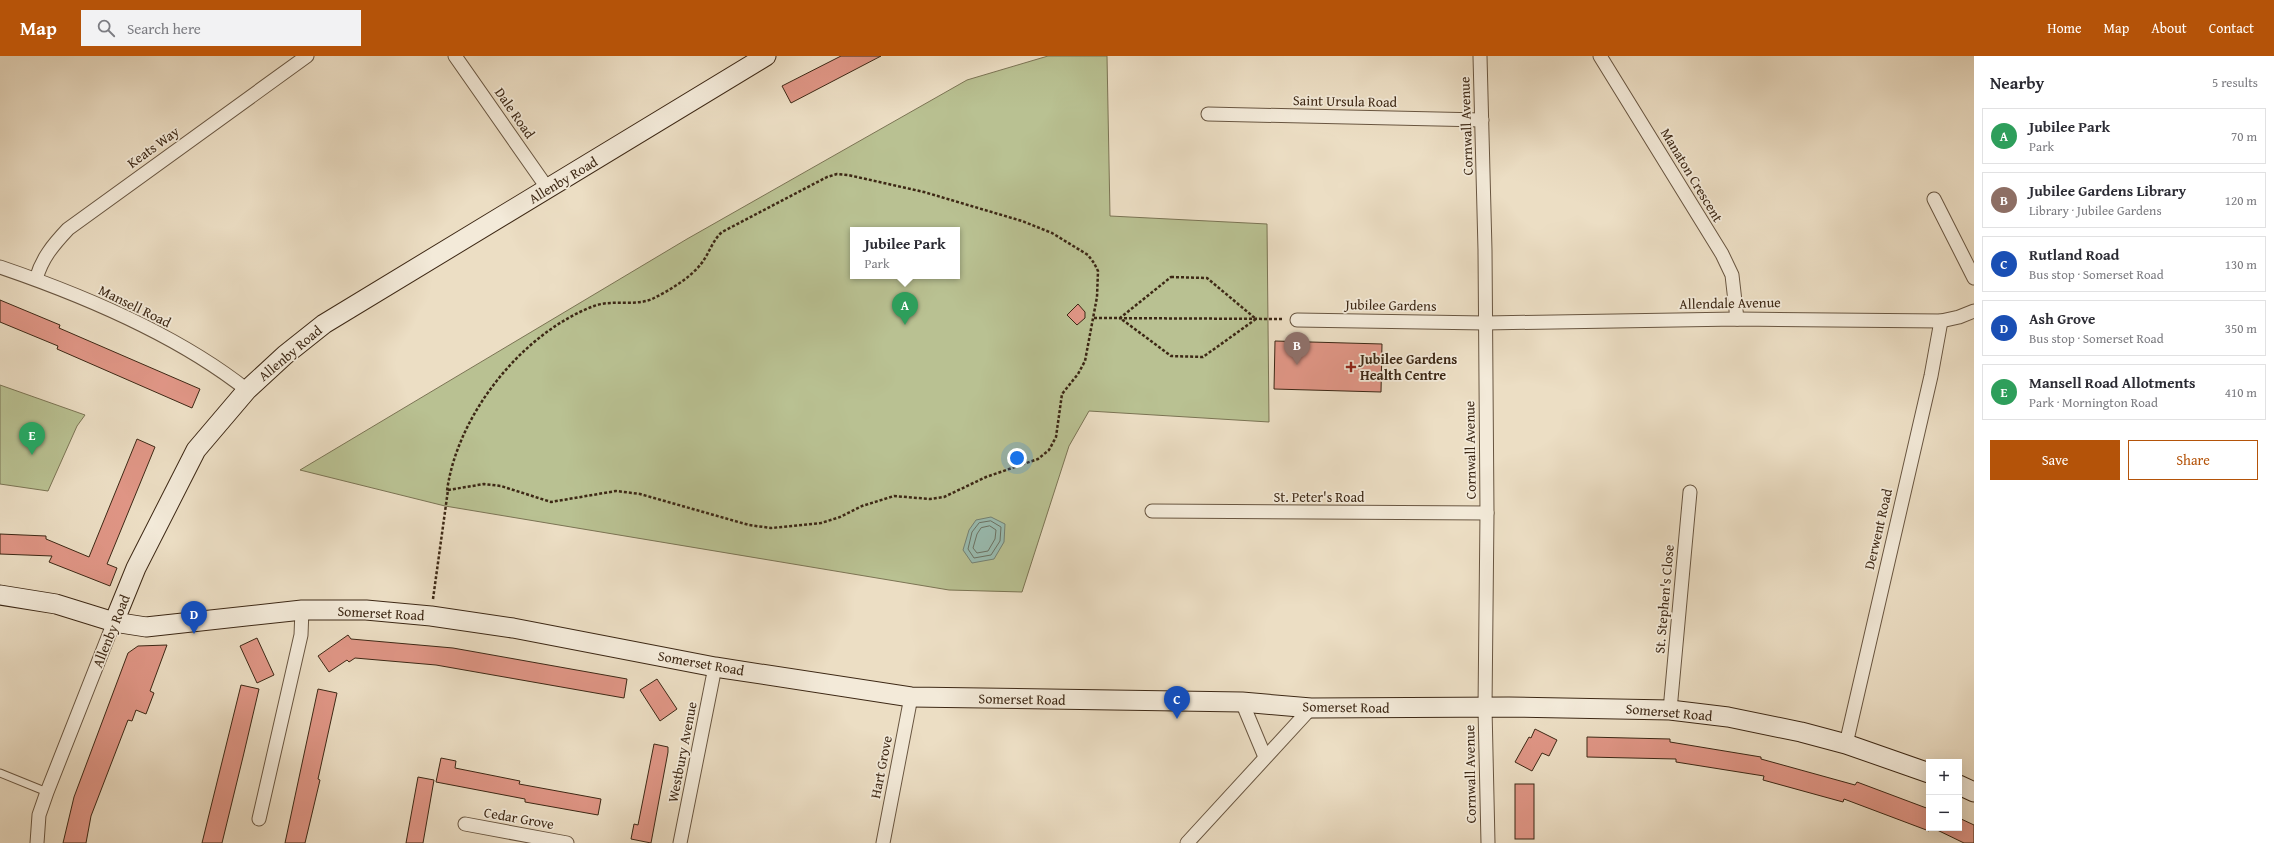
<!DOCTYPE html>
<meta charset="utf-8">
<style>
:root{--surface:#fff;--page:#f2f2f3;--text:#2b2b33;--muted:#7c7c81;--line:#e1e1e2;--accent:#b45309}
body{margin:0;font-family:"Gentium Book Plus",serif;background:var(--page);color:var(--text)}
.controls{position:absolute;right:12px;bottom:12px;display:grid;overflow:hidden;border-radius:0px;box-shadow:0 4px 16px #0002}
.controls button{width:36px;height:36px;display:grid;place-items:center;padding:0;border:0;border-bottom:1px solid var(--line);background:var(--surface);color:var(--text);font:20px sans-serif}
.you{position:absolute;left:1017px;top:402px;width:14px;height:14px;margin:-10px;border:3px solid #fff;border-radius:50%;background:#1a73e8;box-shadow:0 0 0 6px #1a73e833}
.badge{display:grid;place-items:center;width:26px;height:26px;border-radius:50%;background:var(--accent);color:#fff;font-size:13px;font-weight:700}
.pin{position:absolute;translate:-50% -33px;filter:drop-shadow(0 1px 2px #0008)}
.pin::after{content:'';position:absolute;top:21px;width:14px;height:12px;background:inherit;clip-path:polygon(0 0,100% 0,50% 100%)}
.popup{position:absolute;left:850px;top:171px;width:110px;height:52px;box-sizing:border-box;display:grid;place-content:center;border-radius:0px;background:var(--surface);filter:drop-shadow(0 1px 3px #0005);font-size:13px;white-space:nowrap;color:var(--muted)}
.popup b{font-size:15px;color:var(--text)}
.popup::after{content:'';position:absolute;left:50%;top:100%;margin-left:-8px;border:8px solid transparent;border-top-color:var(--surface)}
.list{margin:0;padding:0;list-style:none}
h2{display:flex;justify-content:space-between;align-items:center;height:52px;margin:0;padding:0 16px;font-size:17px}
h2 small{font-size:13px;font-weight:400;color:var(--muted)}
.list li{display:grid;grid-template-columns:26px 1fr auto;gap:12px;align-items:center;box-sizing:border-box;height:56px;margin:0 8px 8px;padding:0 8px;border:1px solid var(--line);border-radius:0px}
.list b{display:block;font-size:15px;white-space:nowrap}
.list p{margin:0;font-size:13px;white-space:nowrap;color:var(--muted)}
.list em{font-size:13px;font-style:normal;color:var(--muted)}
.actions{display:flex;gap:8px;padding:12px 16px}
.actions a{flex:1;padding:9px 0;border:1px solid var(--accent);border-radius:0px;text-align:center;font-size:14px;color:var(--accent)}
.actions .main{background:var(--accent);color:#fff}
.icon{flex:none;width:22px;height:22px;fill:none;stroke:currentColor;stroke-width:2;stroke-linecap:round;stroke-linejoin:round}
.map{position:relative;flex:none;width:1974px;height:787px;overflow:hidden}
header{display:flex;align-items:center;gap:24px;box-sizing:border-box;height:56px;padding:0 20px;background:var(--accent);color:#fff}
header strong{font-size:19px}
nav{display:flex;gap:22px;margin-inline-start:auto;font-size:14px}
.search{width:280px;height:36px;background:var(--page);display:flex;align-items:center;gap:10px;box-sizing:border-box;padding:0 14px;border-radius:0px;color:var(--muted);font-size:15px}
main{display:flex}
aside{flex:1;background:var(--surface)}
.map>svg:first-child{display:block}
</style>
<header>
<strong>Map</strong>
<div class="search"><svg class="icon" aria-label="search" viewBox="0 0 24 24"><circle cx="10" cy="10" r="6"/><path d="M15 15l6 6"/></svg>Search here</div>
<nav><a>Home</a><a>Map</a><a>About</a><a>Contact</a></nav>
</header>
<main>
<div class="map">
<svg width="1974" height="787" viewBox="0 0 1974 787">
<rect width="100%" height="100%" fill="#ecdec4"/>
<filter id="stains"><feTurbulence type="fractalNoise" baseFrequency=".005" numOctaves="4"/><feColorMatrix values="0 0 0 0 .2 0 0 0 0 .09 0 0 0 0 .02 0 0 0 .5 -.17"/></filter>
<radialGradient id="worn" r=".72"><stop offset=".6" stop-color="#630" stop-opacity="0"/><stop offset="1" stop-color="#630" stop-opacity=".3"/></radialGradient>
<g fill="#b9c192" stroke="#7b7454" fill-rule="evenodd">
<path d="M1048,0H1107L1110,160L1267,168L1269,366L1089,355L1069,390L1022,536L949,534L445,450L300,414L687,183L967,24ZM853,174H957V220H853Z"/>
<path d="M0,329L85,359L77,370L48,435L0,428Z"/>
</g>
<path fill="#99bcb1" stroke="#748173" d="M991,461L1005,468L1004,486L994,503L972,507L963,494L969,474L976,464Z"/>
<g fill="none" stroke-linecap="round" stroke-linejoin="round">
<g stroke="#6b7263" stroke-width="1">
<path d="M991,465L1001,471L1000,485L991,499L974,502L968,493L972,476L979,467Z"/>
<path d="M990,470L996,474L995,483L988,495L977,497L973,492L977,478L981,472Z"/>
</g>
</g>
<g fill="#e09686" stroke="#3d2815">
<path d="M841,0H881L791,47L782,30Z"/>
<path d="M0,244L60,269L59,272L200,333L192,352L57,293L58,290L0,266Z"/>
<path d="M1078,248L1085,256V262L1077,269L1067,259Z"/>
<path d="M1275,285L1382,288L1381,336L1274,333Z"/>
<path d="M137,383L155,391L107,508L117,512L110,530L49,506L52,500L0,498V478L46,480V483L89,501Z"/>
<path d="M348,579L351,583L453,592L627,623L624,642L436,609L355,602L349,606L347,604L329,616L318,600Z"/>
<path d="M257,582L274,619L257,627L240,590Z"/>
<path d="M167,589L150,635L154,637L146,658L136,654L132,665L128,664L91,760L86,787H63L74,741L128,597L138,590Z"/>
<path d="M657,623L677,653L660,665L640,634Z"/>
<path d="M241,629L259,633L243,701L222,787H202Z"/>
<path d="M318,633L337,637L318,723L320,724L305,787H285Z"/>
<path d="M1535,673L1557,684L1549,700L1542,697L1532,715L1515,706L1529,681L1531,682Z"/>
<path d="M1587,681L1670,683V686L1761,701V703L1855,729L1857,726L1929,753V775L1844,743L1843,746L1763,724L1764,720L1676,706V703L1587,701Z"/>
<path d="M654,688L668,691V696L651,787L631,783L634,768L638,769Z"/>
<path d="M441,702L456,705L455,712L520,725L519,728L601,743L598,759L525,746V743L436,726Z"/>
<path d="M418,721L434,724L423,787H406Z"/>
<rect x="1515" y="728" width="19" height="55"/>
<path d="M1959,762L1974,769V787H1964L1933,772H1959Z"/>
</g>
<g fill="none" stroke-linecap="round" stroke-linejoin="round">
<defs>
<path id="lane" d="M0,717L47,736"/>
<g id="street">
<path d="M455,0L548,133"/>
<path d="M1480,0L1485,194L1487,457L1485,652L1488,787"/>
<path d="M1600,0L1722,198L1732,219L1737,263"/>
<path d="M1208,58L1482,64"/>
<path d="M1934,143L1974,222"/>
<path d="M0,211C82,239 179,280 247,334"/>
<path d="M36,223C42,202 53,189 68,173L307,0"/>
<path d="M1297,264L1485,267L1737,263L1941,265L1959,261L1974,255"/>
<path d="M1152,455L1487,457"/>
<path d="M1242,646L1265,701"/>
<path d="M1670,654L1690,436"/>
<path d="M1846,688L1931,320L1941,265"/>
<path d="M259,763L301,579L302,554"/>
<path d="M465,768L567,787"/>
<path d="M37,787L39,759L47,736L114,566"/>
<path d="M680,787L715,611"/>
<path d="M883,787L911,641"/>
<path d="M1187,787L1311,652"/>
</g>
<g id="secondary">
<path d="M0,539L56,548L114,566L146,571L302,554H366L431,560L513,572L715,611L911,641L1242,646L1311,652L1509,651L1670,654L1728,661L1801,676L1846,688L1929,717"/>
<path d="M114,566L136,512L196,394L247,334L285,299L324,268L766,0"/>
<path d="M1959,729L1974,736"/>
</g>
</defs>
<use href="#lane" stroke="#695641" stroke-width="9"/>
<use href="#street" stroke="#695641" stroke-width="15"/>
<use href="#secondary" stroke="#3d2815" stroke-width="21"/>
<g stroke="#3d2815" stroke-width="2.5" stroke-dasharray="3 2" stroke-linecap="butt">
<path d="M1171,221L1207,222L1256,263L1203,301L1171,300L1120,262Z"/>
<path d="M1094,262L1283,263"/>
<path d="M433,543L448,434L484,428L501,430L551,446L616,435L640,438L749,469L771,472L821,467L840,461L862,450L894,440L930,443L944,441L986,421L1038,403L1049,394L1056,381L1062,338L1078,318L1085,305L1097,241L1098,215L1094,207L1088,199L1052,177L1022,165L924,136L848,119L837,118L827,121L722,176C712,185 709,198 701,208C690,222 670,234 654,242C637,251 613,243 594,250C522,277 457,359 447,435"/>
</g>
<use href="#lane" stroke="#f3ead9" stroke-width="7"/>
<use href="#street" stroke="#f3ead9" stroke-width="13"/>
<use href="#secondary" stroke="#f3ead9" stroke-width="19"/>
</g>
<path fill="#8f2418" stroke="#f3ead9" stroke-width="1.5" d="M1349 305h4v4h4v4h-4v4h-4v-4h-4v-4h4z"/>
<g text-anchor="middle" stroke-width="3.5" stroke-linejoin="round" paint-order="stroke">
<g font-size="14" fill="#3d2815" stroke="#f3ead9">
<text transform="translate(1345 45) rotate(1)" y="5">Saint Ursula Road</text>
<text transform="translate(515 57) rotate(55)" y="5">Dale Road</text>
<text transform="translate(1466 70) rotate(-92)" y="5">Cornwall Avenue</text>
<text transform="translate(153 91) rotate(-36)" y="5">Keats Way</text>
<text transform="translate(1692 119) rotate(59)" y="5">Manaton Crescent</text>
<text transform="translate(563 124) rotate(-31)" y="5">Allenby Road</text>
<text transform="translate(1730 247) rotate(-1)" y="5">Allendale Avenue</text>
<text transform="translate(1391 249) rotate(1)" y="5">Jubilee Gardens</text>
<text transform="translate(135 250) rotate(26)" y="5">Mansell Road</text>
<text transform="translate(290 297) rotate(-40)" y="5">Allenby Road</text>
<text transform="translate(1470 394) rotate(-91)" y="5">Cornwall Avenue</text>
<text x="1319" y="446">St. Peter's Road</text>
<text transform="translate(1878 473) rotate(-77)" y="5">Derwent Road</text>
<text transform="translate(1664 543) rotate(-85)" y="5">St. Stephen's Close</text>
<text transform="translate(381 557) rotate(3)" y="5">Somerset Road</text>
<text transform="translate(111 575) rotate(-68)" y="5">Allenby Road</text>
<text transform="translate(701 607) rotate(10)" y="5">Somerset Road</text>
<text transform="translate(1022 643) rotate(1)" y="5">Somerset Road</text>
<text transform="translate(1346 651) rotate(1)" y="5">Somerset Road</text>
<text transform="translate(1669 656) rotate(5)" y="5">Somerset Road</text>
<text transform="translate(682 696) rotate(-79)" y="5">Westbury Avenue</text>
<text transform="translate(881 711) rotate(-79)" y="5">Hart Grove</text>
<text transform="translate(1470 718) rotate(-91)" y="5">Cornwall Avenue</text>
<text transform="translate(519 762) rotate(10)" y="5">Cedar Grove</text>
</g>
<g font-size="14" font-weight="bold" fill="#3d2815" stroke="#f3ead9" text-anchor="start">
<text x="1360" y="308">Jubilee Gardens<tspan x="1360" dy="16">Health Centre</tspan></text>
</g>
</g>
<rect width="100%" height="100%" filter="url(#stains)"/>
<rect width="100%" height="100%" fill="url(#worn)"/>
</svg>
<div class="controls">
<button>+</button>
<button>−</button>
</div>
<div class="you"></div>
<div class="pin badge" style="left:905px;top:269px;background:#2e9e5b">A</div>
<div class="popup"><b>Jubilee Park</b>Park</div>
<div class="pin badge" style="left:1297px;top:309px;background:#8d6e63">B</div>
<div class="pin badge" style="left:1177px;top:663px;background:#1a4fb4">C</div>
<div class="pin badge" style="left:194px;top:578px;background:#1a4fb4">D</div>
<div class="pin badge" style="left:32px;top:399px;background:#2e9e5b">E</div>
</div>
<aside>
<h2>Nearby<small>5 results</small></h2>
<ul class="list">
<li><span class="badge" style="background:#2e9e5b">A</span><div><b>Jubilee Park</b><p>Park</p></div><em>70 m</em></li>
<li><span class="badge" style="background:#8d6e63">B</span><div><b>Jubilee Gardens Library</b><p>Library · Jubilee Gardens</p></div><em>120 m</em></li>
<li><span class="badge" style="background:#1a4fb4">C</span><div><b>Rutland Road</b><p>Bus stop · Somerset Road</p></div><em>130 m</em></li>
<li><span class="badge" style="background:#1a4fb4">D</span><div><b>Ash Grove</b><p>Bus stop · Somerset Road</p></div><em>350 m</em></li>
<li><span class="badge" style="background:#2e9e5b">E</span><div><b>Mansell Road Allotments</b><p>Park · Mornington Road</p></div><em>410 m</em></li>
</ul>
<div class="actions"><a class="main">Save</a><a>Share</a></div>
</aside>
</main>
